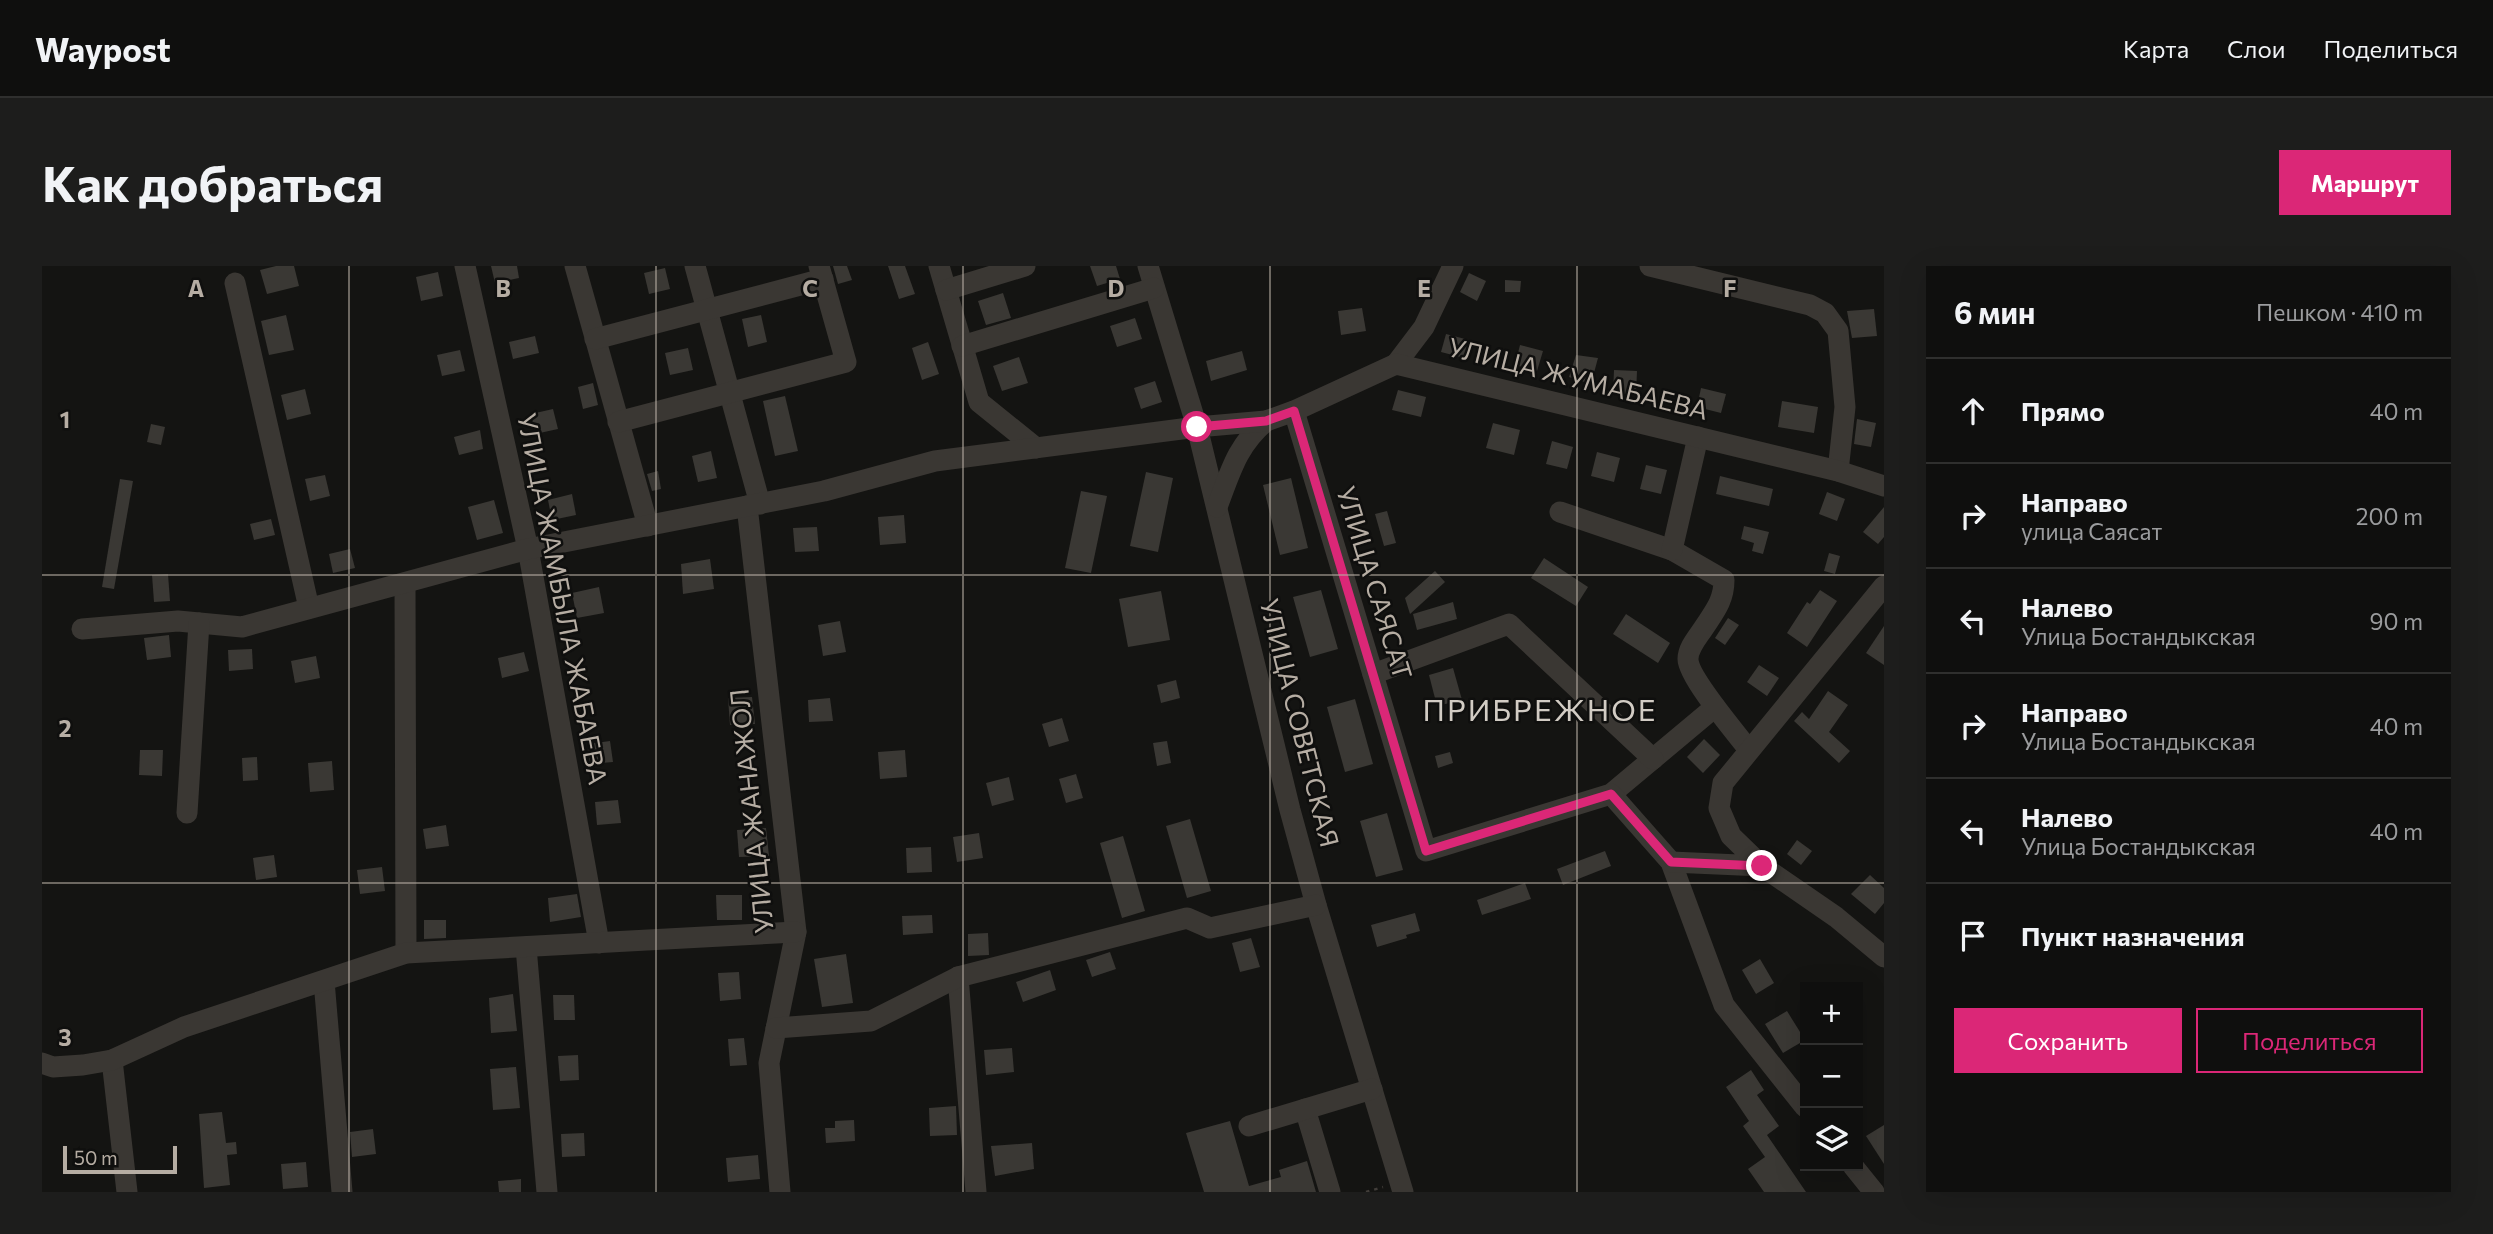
<!DOCTYPE html>
<html lang="ru">
<meta charset="utf-8">
<style>
:root{--surface:#0f0f0e;--page:#1d1d1c;--text:#f1f3f6;--muted:#9b9c9e;--line:#2f2f2e;--accent:#db2777}
body{margin:0;font-family:Commissioner,sans-serif;background:var(--page);color:var(--text)}
.controls{position:absolute;right:21px;bottom:21px;display:grid;overflow:hidden;border-radius:0px;box-shadow:0 7px 28px #0002}
.controls button{width:63px;height:63px;display:grid;place-items:center;padding:0;border:0;border-bottom:2px solid var(--line);background:var(--surface);color:var(--text);font:35px sans-serif}
.scale{position:absolute;left:21px;bottom:18px;width:114px;box-sizing:border-box;padding-left:7px;border:4px solid #b6ada3;border-top:0;font-size:19px;line-height:24px;white-space:nowrap;color:#b6ada3;-webkit-text-stroke:5px #0f0f0e;paint-order:stroke}
.stop{position:absolute;width:21px;height:21px;margin:-16px;border:5px solid #db2777;border-radius:50%;background:#fff}
.stop.end{background:#db2777;border-color:#fff;box-shadow:0 2px 7px #0008}
.list{margin:0;padding:0;list-style:none}
h2{display:flex;justify-content:space-between;align-items:center;height:91px;margin:0;padding:0 28px;font-size:30px}
h2 small{font-size:23px;font-weight:400;color:var(--muted)}
.list li{display:grid;grid-template-columns:46px 1fr auto;gap:21px;align-items:center;box-sizing:border-box;height:105px;padding:0 28px;border-top:2px solid var(--line)}
.list b{display:block;font-size:26px;white-space:nowrap}
.list p{margin:0;font-size:23px;white-space:nowrap;color:var(--muted)}
.list em{font-size:23px;font-style:normal;color:var(--muted)}
.actions{display:flex;gap:14px;padding:21px 28px}
.actions a{flex:1;padding:16px 0;border:2px solid var(--accent);border-radius:0px;text-align:center;font-size:24px;color:var(--accent)}
.actions .main{background:var(--accent);color:#fff}
.icon{flex:none;width:38px;height:38px;fill:none;stroke:currentColor;stroke-width:2;stroke-linecap:round;stroke-linejoin:round}
.map{position:relative;flex:none;width:1842px;height:926px;overflow:hidden;border-radius:0px}
header{display:flex;align-items:center;gap:42px;box-sizing:border-box;height:98px;padding:0 35px;background:var(--surface);border-bottom:2px solid var(--line)}
header strong{font-size:33px}
nav{display:flex;gap:38px;margin-inline-start:auto;font-size:24px}
.intro{display:flex;align-items:center;justify-content:space-between;box-sizing:border-box;height:168px;padding:0 42px}
h1{margin:0;font-size:49px}
.button{padding:18px 32px;border-radius:0px;background:var(--accent);color:#fff;font-size:24px;font-weight:700}
main{display:flex;gap:42px;padding:0 42px}
aside{flex:1;background:var(--surface);border-radius:0px;box-shadow:0 7px 28px #0002}
.map>svg:first-child{display:block}
</style>
<header>
<strong>Waypost</strong>
<nav><a>Карта</a><a>Слои</a><a>Поделиться</a></nav>
</header>
<div class="intro"><h1>Как добраться</h1><a class="button">Маршрут</a></div>
<main>
<div class="map">
<svg width="1842" height="926" viewBox="0 0 1842 926">
<rect width="100%" height="100%" fill="#141412"/>
<g fill="#3a3834">
<path d="M234,0H252L257,20L225,28L218,4Z"/>
<path d="M449,0H475L477,12L453,17Z"/>
<path d="M791,0H805L810,14L796,18Z"/>
<path d="M846,0H863L873,28L857,33Z"/>
<path d="M1048,0H1074L1078,13L1055,20Z"/>
<path d="M623,2L628,23L607,28L602,7Z"/>
<path d="M396,6L401,30L379,35L374,11Z"/>
<path d="M1427,7L1444,15L1435,35L1418,26Z"/>
<path d="M1463,14L1479,15L1478,26H1463Z"/>
<path d="M961,27L969,52L944,59L936,35Z"/>
<path d="M1320,42L1324,65L1299,69L1296,45Z"/>
<path d="M1832,43L1835,70L1810,72L1805,45Z"/>
<path d="M244,49L252,84L227,89L219,55Z"/>
<path d="M719,49L725,76L706,81L700,53Z"/>
<path d="M1093,52L1100,73L1075,81L1068,60Z"/>
<path d="M1404,68L1427,74L1422,92L1399,86Z"/>
<path d="M493,70L497,87L471,93L467,76Z"/>
<path d="M886,76L897,108L880,114L870,82Z"/>
<path d="M1478,79L1501,85L1495,105L1473,99Z"/>
<path d="M646,82L651,104L628,109L623,87Z"/>
<path d="M418,84L423,105L400,110L395,89Z"/>
<path d="M1200,85L1205,104L1169,115L1164,95Z"/>
<path d="M1534,89L1556,92L1549,118L1527,111Z"/>
<path d="M977,91L986,117L960,125L951,100Z"/>
<path d="M1572,104L1595,105L1594,129L1571,128Z"/>
<path d="M1113,115L1120,136L1099,143L1092,122Z"/>
<path d="M551,117L556,139L541,143L536,121Z"/>
<path d="M1659,122L1684,128L1679,147L1655,141Z"/>
<path d="M263,123L269,148L245,154L239,129Z"/>
<path d="M1356,124L1384,131L1379,151L1350,144Z"/>
<path d="M743,130L756,185L733,190L721,135Z"/>
<path d="M1740,135L1776,141L1772,167L1736,161Z"/>
<path d="M511,143L516,163L493,168L489,148Z"/>
<path d="M1815,153L1834,157L1829,181L1812,178Z"/>
<path d="M1451,157L1478,164L1472,189L1444,182Z"/>
<path d="M109,158L123,161L119,179L105,176Z"/>
<path d="M438,164L441,183L417,189L412,171Z"/>
<path d="M1510,175L1531,181L1525,203L1504,198Z"/>
<path d="M669,185L675,212L656,216L650,190Z"/>
<path d="M1555,186L1578,192L1572,216L1549,210Z"/>
<path d="M1604,199L1625,204L1619,228L1598,223Z"/>
<path d="M616,205L619,223L610,225L605,208Z"/>
<path d="M1104,206L1131,212L1116,286L1088,280Z"/>
<path d="M283,209L288,230L268,235L263,213Z"/>
<path d="M1678,210L1731,223L1727,240L1674,228Z"/>
<path d="M1249,212L1266,282L1238,289L1221,219Z"/>
<path d="M78,213L91,215L72,323L60,321Z"/>
<path d="M1039,225L1065,230L1049,307L1023,302Z"/>
<path d="M1785,226L1803,233L1795,255L1777,248Z"/>
<path d="M530,228L534,249L510,254L506,234Z"/>
<path d="M452,234L461,267L435,274L426,241Z"/>
<path d="M1842,241V271L1836,278L1821,266Z"/>
<path d="M1345,245L1354,277L1342,280L1333,248Z"/>
<path d="M862,249L864,277L838,279L836,251Z"/>
<path d="M229,253L233,269L212,274L208,258Z"/>
<path d="M1702,260L1727,266L1721,288L1710,285L1712,277L1699,273Z"/>
<path d="M775,261L777,285L753,286L751,262Z"/>
<path d="M308,283L313,302L291,307L287,288Z"/>
<path d="M1787,287L1798,290L1793,308L1782,305Z"/>
<path d="M1502,292L1546,321L1534,340L1489,312Z"/>
<path d="M668,293L672,323L641,328L639,298Z"/>
<path d="M1393,305L1403,316L1368,348L1363,332Z"/>
<path d="M126,308L128,335L112,336L110,309Z"/>
<path d="M557,321L562,347L535,352L530,327Z"/>
<path d="M1279,324L1296,383L1268,391L1251,331Z"/>
<path d="M1778,324L1795,335L1765,381L1745,367L1765,336L1768,338Z"/>
<path d="M1119,325L1128,374L1086,381L1077,333Z"/>
<path d="M1411,336L1415,353L1375,364L1371,348Z"/>
<path d="M1584,348L1628,377L1616,397L1571,368Z"/>
<path d="M1686,352L1697,359L1683,379L1673,372Z"/>
<path d="M798,355L804,386L781,390L776,359Z"/>
<path d="M1842,360V399L1824,387Z"/>
<path d="M127,369L129,391L105,394L102,372Z"/>
<path d="M210,383L211,403L187,405L186,384Z"/>
<path d="M482,386L487,405L460,412L456,392Z"/>
<path d="M274,390L278,412L253,417L249,395Z"/>
<path d="M1717,399L1737,412L1725,430L1705,416Z"/>
<path d="M1411,402L1420,434L1395,440L1387,409Z"/>
<path d="M1134,414L1138,432L1119,437L1115,419Z"/>
<path d="M1786,425L1806,439L1787,466L1808,485L1797,497L1752,455L1760,446L1767,453Z"/>
<path d="M710,431L713,458L688,459L686,432Z"/>
<path d="M788,432L791,455L767,456L766,434Z"/>
<path d="M1313,433L1331,498L1303,506L1285,441Z"/>
<path d="M1020,452L1027,475L1007,481L1000,458Z"/>
<path d="M1662,473L1678,489L1661,507L1645,491Z"/>
<path d="M568,475L571,496L548,498L546,478Z"/>
<path d="M1125,475L1129,497L1115,500L1111,477Z"/>
<path d="M98,484H121L120,510L97,509Z"/>
<path d="M863,484L865,511L838,513L836,486Z"/>
<path d="M1408,486L1411,497L1396,502L1393,490Z"/>
<path d="M215,491L216,514L201,515L200,492Z"/>
<path d="M290,495L292,524L268,526L266,497Z"/>
<path d="M1034,508L1041,532L1024,537L1017,513Z"/>
<path d="M967,511L972,534L950,540L944,517Z"/>
<path d="M576,534L579,557L555,559L553,536Z"/>
<path d="M1345,547L1361,604L1334,611L1318,555Z"/>
<path d="M1148,553L1169,625L1145,632L1124,560Z"/>
<path d="M404,559L407,580L384,583L381,563Z"/>
<path d="M724,562L727,590L697,591L695,564Z"/>
<path d="M937,567L941,592L915,596L911,571Z"/>
<path d="M1081,570L1103,645L1080,652L1058,577Z"/>
<path d="M1755,574L1770,585L1759,599L1745,588Z"/>
<path d="M889,581L890,606L865,607L864,582Z"/>
<path d="M1563,585L1569,600L1521,619L1515,603Z"/>
<path d="M232,589L235,611L214,614L211,592Z"/>
<path d="M340,601L343,625L318,628L315,604Z"/>
<path d="M1828,609L1842,622V637L1833,648L1809,628Z"/>
<path d="M1483,617L1489,633L1440,649L1435,634Z"/>
<path d="M535,628L539,651L508,656L506,632Z"/>
<path d="M674,629H700V654H675Z"/>
<path d="M1373,647L1378,665L1364,669L1365,672L1335,681L1329,659Z"/>
<path d="M890,649L891,667L861,669L860,650Z"/>
<path d="M382,654H404V672L382,673Z"/>
<path d="M946,667L947,689L926,690V668Z"/>
<path d="M1209,672L1218,701L1198,706L1190,677Z"/>
<path d="M1068,686L1074,703L1050,711L1044,694Z"/>
<path d="M804,688L811,737L780,741L772,693Z"/>
<path d="M1718,693L1732,717L1714,728L1700,704Z"/>
<path d="M1008,704L1014,724L981,736L974,716Z"/>
<path d="M697,706L699,733L678,735L676,707Z"/>
<path d="M471,728L475,765L449,767L447,732Z"/>
<path d="M511,729H532L533,754H512Z"/>
<path d="M1745,745L1763,774L1741,787L1723,758Z"/>
<path d="M702,772L705,799L688,800L686,773Z"/>
<path d="M970,782L972,806L944,809L942,784Z"/>
<path d="M536,789L537,814L518,815L516,790Z"/>
<path d="M474,801L478,842L451,844L448,803Z"/>
<path d="M1709,804L1722,824L1715,829L1737,860L1725,869L1764,926H1722L1706,903L1723,891L1701,860L1707,855L1684,821Z"/>
<path d="M914,840L915,869L888,870L887,842Z"/>
<path d="M180,846L184,877L194,876L195,888L185,889L188,919L162,922L157,848Z"/>
<path d="M812,854L813,875L784,877L783,862H793V855Z"/>
<path d="M1188,855L1207,920L1239,911L1237,904L1265,895L1274,926H1162L1144,867Z"/>
<path d="M1842,859V898L1824,870Z"/>
<path d="M331,863L334,888L310,891L308,866Z"/>
<path d="M542,867L543,890L520,891L519,868Z"/>
<path d="M990,877L992,903L953,910L949,880Z"/>
<path d="M716,889L718,913L686,916L684,892Z"/>
<path d="M264,896L266,921L241,923L239,898Z"/>
<path d="M479,913V926H457L456,915Z"/>
</g>
<g fill="none" stroke-linecap="round" stroke-linejoin="round">
<path stroke="#413d39" stroke-width="2.5" stroke-dasharray="3.5 5" stroke-linecap="butt" d="M1324,926L1341,921"/>
<g stroke="#3a3733" stroke-width="21">
<path d="M423,0L486,283L557,677"/>
<path d="M533,0L606,260"/>
<path d="M653,0L718,238"/>
<path d="M897,0L937,136L994,182"/>
<path d="M1106,0L1155,161L1248,544L1274,639L1361,926"/>
<path d="M1608,0L1768,39L1783,47L1796,65L1803,141L1796,205"/>
<path d="M193,17L267,342"/>
<path d="M904,24L983,0"/>
<path d="M553,73L781,13"/>
<path d="M920,80L1112,22"/>
<path d="M1354,98L1382,61L1411,0"/>
<path d="M1252,145L1384,585L1569,528L1673,441"/>
<path d="M576,156L804,96L777,0"/>
<path d="M705,240L754,666L727,797L738,926"/>
<path d="M1175,241C1188,207 1195,179 1224,155"/>
<path d="M1518,246L1630,284L1682,314C1682,335 1672,346 1661,363C1655,372 1646,382 1646,393C1646,411 1694,467 1707,484"/>
<path d="M1630,284L1656,171"/>
<path d="M363,317L364,687"/>
<path d="M40,363L136,355L200,361L486,283L782,225L893,195L1155,161L1224,155L1252,145L1354,98L1796,205L1842,220"/>
<path d="M1331,408L1467,358L1611,493"/>
<path d="M1569,528L1629,596L1682,739L1763,841"/>
<path d="M145,547L157,357"/>
<path d="M1629,596L1720,600L1689,570L1677,542L1681,517L1842,320"/>
<path d="M1720,600L1794,651L1842,691"/>
<path d="M484,681L505,926"/>
<path d="M916,711L934,926"/>
<path d="M282,715L300,926"/>
<path d="M734,762L829,755L916,711L1145,652L1168,662L1274,639"/>
<path d="M70,794L85,926"/>
<path d="M0,797L11,801L41,799L70,794L142,761L364,687L754,666"/>
<path d="M1263,843L1288,926"/>
<path d="M1207,860L1330,823"/>
<path d="M1811,900L1832,926"/>
</g>
</g>
<g fill="none" stroke-linecap="round" stroke-linejoin="round">
<path stroke="#db2777" stroke-width="9" d="M1155,161L1224,155L1252,145L1384,585L1569,528L1629,596L1720,600"/>
</g>
<path fill="none" stroke="#b6ada3" stroke-width="2" stroke-opacity="0.55" d="M307,0V926M614,0V926M921,0V926M1228,0V926M1535,0V926M0,309H1842M0,617H1842"/>
<g text-anchor="middle" stroke-width="5" stroke-linejoin="round" paint-order="stroke">
<g font-size="26" fill="#b6ada3" stroke="#0f0f0e">
<text transform="translate(1536 113) rotate(14)" y="9">УЛИЦА ЖУМАБАЕВА</text>
<text transform="translate(1332 317) rotate(73)" y="9">УЛИЦА САЯСАТ</text>
<text transform="translate(520 333) rotate(79)" y="9">УЛИЦА ЖАМБЫЛА ЖАБАЕВА</text>
<text transform="translate(1257 457) rotate(76)" y="9">УЛИЦА СОВЕТСКАЯ</text>
<text transform="translate(710 545) rotate(-96)" y="9">УЛИЦА ЖАНАЖОЛ</text>
</g>
<g font-size="30" letter-spacing="2" fill="#d2ccc4" stroke="#0f0f0e">
<text x="1498" y="455">ПРИБРЕЖНОЕ</text>
</g>
</g>
<g font-size="23" text-anchor="middle" font-weight="bold" fill="#b6ada3" stroke="#0f0f0e" stroke-width="5" stroke-linejoin="round" paint-order="stroke">
<text x="154" y="31">A</text>
<text x="461" y="31">B</text>
<text x="768" y="31">C</text>
<text x="1074" y="31">D</text>
<text x="1382" y="31">E</text>
<text x="1688" y="31">F</text>
<text x="23" y="162">1</text>
<text x="23" y="471">2</text>
<text x="23" y="780">3</text>
</g>
</svg>
<div class="controls">
<button>+</button>
<button>−</button>
<button><svg class="icon" aria-label="layers" viewBox="0 0 24 24"><path d="M12 4l9 5-9 5-9-5zM3 14l9 5 9-5"/></svg></button>
</div>
<div class="scale">50 m</div>
<div class="stop" style="left:1155px;top:161px"></div>
<div class="stop end" style="left:1720px;top:600px"></div>
</div>
<aside>
<h2>6 мин<small>Пешком · 410 m</small></h2>
<ul class="list">
<li><svg class="icon" aria-label="ahead" viewBox="0 0 24 24"><path d="M12 20V5M6 11l6-6 6 6"/></svg><div><b>Прямо</b></div><em>40 m</em></li>
<li><svg class="icon" aria-label="right" viewBox="0 0 24 24"><path d="M7 20v-9h11M14 6l5 5-5 5"/></svg><div><b>Направо</b><p>улица Саясат</p></div><em>200 m</em></li>
<li><svg class="icon" aria-label="left" viewBox="0 0 24 24"><path d="M17 20v-9H6M10 6l-5 5 5 5"/></svg><div><b>Налево</b><p>Улица Бостандыкская</p></div><em>90 m</em></li>
<li><svg class="icon" aria-label="right" viewBox="0 0 24 24"><path d="M7 20v-9h11M14 6l5 5-5 5"/></svg><div><b>Направо</b><p>Улица Бостандыкская</p></div><em>40 m</em></li>
<li><svg class="icon" aria-label="left" viewBox="0 0 24 24"><path d="M17 20v-9H6M10 6l-5 5 5 5"/></svg><div><b>Налево</b><p>Улица Бостандыкская</p></div><em>40 m</em></li>
<li><svg class="icon" aria-label="arrive" viewBox="0 0 24 24"><path d="M6 21V4h12l-3 4 3 4H6"/></svg><div><b>Пункт назначения</b></div></li>
</ul>
<div class="actions"><a class="main">Сохранить</a><a>Поделиться</a></div>
</aside>
</main>
